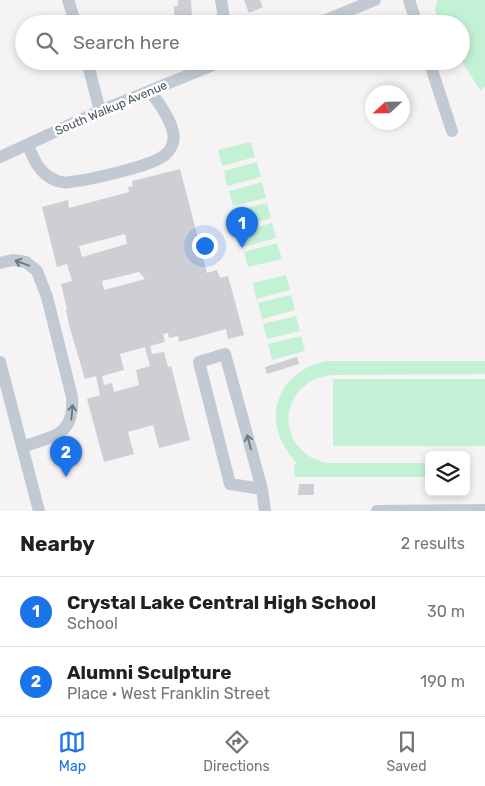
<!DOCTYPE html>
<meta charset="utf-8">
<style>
:root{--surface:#fff;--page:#f6f6f6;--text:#202124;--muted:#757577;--line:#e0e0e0;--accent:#1a73e8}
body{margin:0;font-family:Rubik,sans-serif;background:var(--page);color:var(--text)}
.controls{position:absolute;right:15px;bottom:15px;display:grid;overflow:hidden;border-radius:8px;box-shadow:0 2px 8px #0003}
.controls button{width:45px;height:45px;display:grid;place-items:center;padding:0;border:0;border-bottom:1px solid var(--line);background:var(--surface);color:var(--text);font:25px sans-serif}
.compass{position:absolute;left:365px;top:85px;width:45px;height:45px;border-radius:50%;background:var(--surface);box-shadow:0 2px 8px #0003;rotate:248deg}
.you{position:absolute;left:204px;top:245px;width:18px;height:18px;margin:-12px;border:4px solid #fff;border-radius:50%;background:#1a73e8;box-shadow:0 0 0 8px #1a73e833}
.badge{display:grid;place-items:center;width:32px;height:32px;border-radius:50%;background:var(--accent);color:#fff;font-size:16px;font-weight:700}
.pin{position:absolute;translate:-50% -41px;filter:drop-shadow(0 1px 2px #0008)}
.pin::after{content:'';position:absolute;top:26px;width:18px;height:15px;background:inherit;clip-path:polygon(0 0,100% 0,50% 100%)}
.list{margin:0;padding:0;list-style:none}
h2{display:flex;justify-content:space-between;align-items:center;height:65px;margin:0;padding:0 20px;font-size:21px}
h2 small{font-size:16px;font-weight:400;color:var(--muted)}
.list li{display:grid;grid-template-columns:32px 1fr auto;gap:15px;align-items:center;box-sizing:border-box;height:70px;padding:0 20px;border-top:1px solid var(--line)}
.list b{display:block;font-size:19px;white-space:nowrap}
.list p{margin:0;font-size:16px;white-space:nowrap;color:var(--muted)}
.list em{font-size:16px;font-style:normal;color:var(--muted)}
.icon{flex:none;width:28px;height:28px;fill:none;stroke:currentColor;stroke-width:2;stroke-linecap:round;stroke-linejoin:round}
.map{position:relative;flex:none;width:485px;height:511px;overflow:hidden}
.search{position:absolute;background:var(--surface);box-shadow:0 2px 8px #0003;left:15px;right:15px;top:15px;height:55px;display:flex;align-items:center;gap:12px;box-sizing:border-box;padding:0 18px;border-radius:28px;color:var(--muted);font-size:19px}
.sheet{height:205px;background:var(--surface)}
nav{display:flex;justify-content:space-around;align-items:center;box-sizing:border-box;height:70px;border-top:1px solid var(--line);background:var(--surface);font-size:14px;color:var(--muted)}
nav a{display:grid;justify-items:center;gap:2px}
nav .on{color:var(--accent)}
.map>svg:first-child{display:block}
</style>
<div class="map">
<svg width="485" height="511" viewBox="0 0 485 511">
<rect width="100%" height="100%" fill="#f5f3f3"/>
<g fill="#c3f1d5">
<path d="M438,0H485V87L480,90L461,60V24H438L435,8Z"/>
<path d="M251,142L255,157L222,166L218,150Z"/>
<path d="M257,162L261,177L227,186L224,171Z"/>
<path d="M262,182L266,198L233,206L229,191Z"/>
<path d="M267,203L271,218L238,227L234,211Z"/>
<path d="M272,223L276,238L243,247L239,232Z"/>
<path d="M277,243L282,259L248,267L244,252Z"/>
<path d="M286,275L290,290L256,299L253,283Z"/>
<path d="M291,295L295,310L262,319L258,303Z"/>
<path d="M296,316L300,331L267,339L263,324Z"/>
<path d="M301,336L305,351L272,360L268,344Z"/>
<path d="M328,361H485V374L332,375C277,381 273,451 327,463H429V477H295L294,465L297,464C288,453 280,442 277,427C270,393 297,365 328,361Z"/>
<rect x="333" y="379" width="152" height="67"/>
</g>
<g fill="#cdcfd5" fill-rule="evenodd">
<path d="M178,0H191L192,16H174V6H178Z"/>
<path d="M244,0H260L263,7L249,13Z"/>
<path d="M180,169L207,273L217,270L220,278L228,276L244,335L228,339L226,329L179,342L178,336L169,338L168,333L163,334L165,342L150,346L152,354L164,352L168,367L171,366L190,440L159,448L153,425L128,432L134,454L104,462L87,399L100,395L96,376L85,379L69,325L66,310L67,309L61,284L72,281L67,264L57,267L42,207L68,200L69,208L129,192L128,187L133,186L132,181ZM125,234L127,244L82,257L79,246ZM139,272L145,279L104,290L102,281ZM145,347L150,366L136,370L139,385L114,392L112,383L104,385L102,376L124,370L120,354Z"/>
<path d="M297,357L299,364L267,374L265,367Z"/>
<path d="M299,484H314V495H298Z"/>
</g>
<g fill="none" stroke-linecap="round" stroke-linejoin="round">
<g stroke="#c1cad2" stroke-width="12">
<path d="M68,0L76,24"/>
<path d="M221,0L225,24"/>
<path d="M409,0L417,24"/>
<path d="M316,24L375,0"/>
<path d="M87,61L100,111"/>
<path d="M429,61L452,131"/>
<path d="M28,145C34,160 39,173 55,180C59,182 66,183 70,182C89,180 147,167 162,157C167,154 172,148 173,142C177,127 159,103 150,91"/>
<path d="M0,157L100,111L223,61"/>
<path d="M0,263L13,260L26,262L37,271L47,297L72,397C75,436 53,436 22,447"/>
<path d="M0,362L39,511"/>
<path d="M262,489L230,484L199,362L225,354L262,489L265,511"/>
<path d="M377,511L485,510"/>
</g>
</g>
<defs><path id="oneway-shaft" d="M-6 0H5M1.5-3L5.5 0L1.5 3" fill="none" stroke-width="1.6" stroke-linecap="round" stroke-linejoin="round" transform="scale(1.25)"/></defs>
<g stroke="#6e7983">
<use href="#oneway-shaft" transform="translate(22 263) rotate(-160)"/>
<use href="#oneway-shaft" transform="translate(72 412) rotate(-85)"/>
<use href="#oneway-shaft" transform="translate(249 442) rotate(-105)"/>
</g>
<g text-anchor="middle" stroke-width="5" stroke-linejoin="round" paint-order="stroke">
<g font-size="12" fill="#4a5661" stroke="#fff">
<text transform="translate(111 108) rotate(-23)" y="4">South Walkup Avenue</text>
</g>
</g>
</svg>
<div class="controls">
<button><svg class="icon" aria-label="layers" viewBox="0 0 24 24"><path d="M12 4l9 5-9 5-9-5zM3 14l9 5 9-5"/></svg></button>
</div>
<svg class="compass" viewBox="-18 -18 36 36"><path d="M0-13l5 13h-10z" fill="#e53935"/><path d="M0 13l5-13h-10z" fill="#757577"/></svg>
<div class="you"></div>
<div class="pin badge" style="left:242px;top:248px">1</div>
<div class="pin badge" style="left:66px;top:477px">2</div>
<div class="search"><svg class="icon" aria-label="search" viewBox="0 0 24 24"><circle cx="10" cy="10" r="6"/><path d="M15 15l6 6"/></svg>Search here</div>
</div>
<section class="sheet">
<h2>Nearby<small>2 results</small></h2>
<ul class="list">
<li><span class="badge">1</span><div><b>Crystal Lake Central High School</b><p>School</p></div><em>30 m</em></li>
<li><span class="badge">2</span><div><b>Alumni Sculpture</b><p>Place · West Franklin Street</p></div><em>190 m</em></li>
</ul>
</section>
<nav>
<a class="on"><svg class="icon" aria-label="map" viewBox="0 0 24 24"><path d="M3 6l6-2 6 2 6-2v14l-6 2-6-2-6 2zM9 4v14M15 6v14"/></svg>Map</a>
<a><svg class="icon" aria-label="directions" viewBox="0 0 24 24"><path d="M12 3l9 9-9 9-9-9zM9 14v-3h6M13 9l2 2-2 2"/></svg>Directions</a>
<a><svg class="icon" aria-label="saved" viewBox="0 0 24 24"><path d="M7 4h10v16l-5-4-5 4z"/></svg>Saved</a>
</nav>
